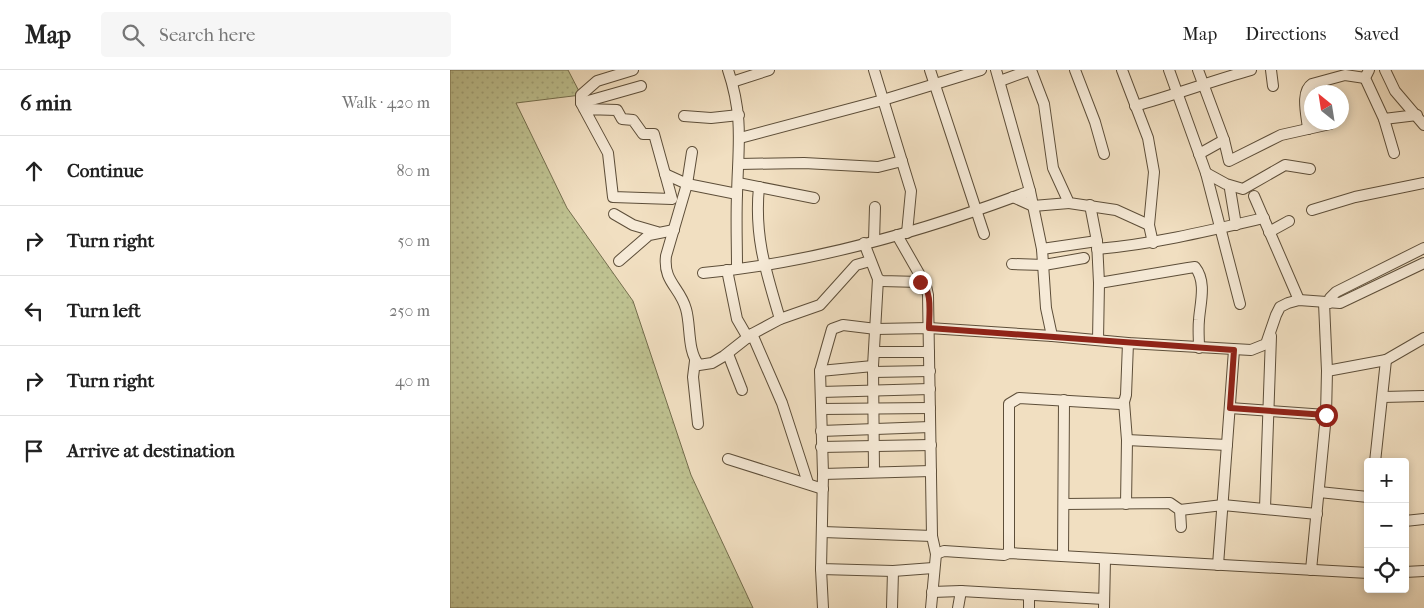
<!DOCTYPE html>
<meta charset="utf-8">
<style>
:root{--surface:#fff;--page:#f6f6f6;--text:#222;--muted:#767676;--line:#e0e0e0}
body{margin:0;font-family:"IM FELL French Canon",serif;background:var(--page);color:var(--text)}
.controls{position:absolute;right:15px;bottom:15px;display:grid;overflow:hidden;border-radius:5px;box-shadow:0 2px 8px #0003}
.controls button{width:45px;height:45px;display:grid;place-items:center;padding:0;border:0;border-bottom:1px solid var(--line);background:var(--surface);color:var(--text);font:25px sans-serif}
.compass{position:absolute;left:854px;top:15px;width:45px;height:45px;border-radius:50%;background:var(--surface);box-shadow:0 2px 8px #0003;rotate:330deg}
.stop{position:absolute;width:15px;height:15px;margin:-11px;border:4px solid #8f2418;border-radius:50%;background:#fff}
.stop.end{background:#8f2418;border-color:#fff;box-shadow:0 1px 5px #0008}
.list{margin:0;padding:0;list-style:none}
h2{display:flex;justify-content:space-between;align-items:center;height:65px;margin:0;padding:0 20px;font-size:21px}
h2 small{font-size:16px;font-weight:400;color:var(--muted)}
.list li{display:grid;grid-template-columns:32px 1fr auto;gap:15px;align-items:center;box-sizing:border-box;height:70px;padding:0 20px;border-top:1px solid var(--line)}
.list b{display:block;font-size:19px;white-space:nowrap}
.list em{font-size:16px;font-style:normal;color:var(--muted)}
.icon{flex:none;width:28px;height:28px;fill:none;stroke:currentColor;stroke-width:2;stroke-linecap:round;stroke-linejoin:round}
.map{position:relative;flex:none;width:974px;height:538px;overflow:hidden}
header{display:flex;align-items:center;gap:30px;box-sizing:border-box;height:70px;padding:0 25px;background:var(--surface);border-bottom:1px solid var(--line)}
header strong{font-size:24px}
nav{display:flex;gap:28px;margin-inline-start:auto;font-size:18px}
.search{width:350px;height:45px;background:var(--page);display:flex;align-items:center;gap:12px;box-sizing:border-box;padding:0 18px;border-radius:5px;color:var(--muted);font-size:19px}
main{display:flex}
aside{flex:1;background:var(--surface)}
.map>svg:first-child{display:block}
</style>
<header>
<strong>Map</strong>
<div class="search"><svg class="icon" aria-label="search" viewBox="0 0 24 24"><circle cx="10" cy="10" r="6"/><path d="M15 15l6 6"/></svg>Search here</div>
<nav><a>Map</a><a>Directions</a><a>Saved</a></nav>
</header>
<main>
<aside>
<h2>6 min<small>Walk · 420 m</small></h2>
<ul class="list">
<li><svg class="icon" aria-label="ahead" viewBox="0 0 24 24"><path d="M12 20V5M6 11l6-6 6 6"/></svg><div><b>Continue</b></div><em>80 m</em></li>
<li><svg class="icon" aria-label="right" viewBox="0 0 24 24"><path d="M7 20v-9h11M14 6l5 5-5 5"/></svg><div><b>Turn right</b></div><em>50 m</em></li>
<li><svg class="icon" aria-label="left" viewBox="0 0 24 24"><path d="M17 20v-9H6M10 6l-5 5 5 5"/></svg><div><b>Turn left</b></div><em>250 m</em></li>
<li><svg class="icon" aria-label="right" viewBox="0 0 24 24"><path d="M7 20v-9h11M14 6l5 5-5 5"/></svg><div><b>Turn right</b></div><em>40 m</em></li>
<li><svg class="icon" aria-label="arrive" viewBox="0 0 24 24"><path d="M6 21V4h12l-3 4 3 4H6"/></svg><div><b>Arrive at destination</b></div></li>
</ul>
</aside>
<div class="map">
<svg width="974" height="538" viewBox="0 0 974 538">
<defs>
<pattern id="grass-dots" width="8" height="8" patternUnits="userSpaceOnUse" patternTransform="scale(1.25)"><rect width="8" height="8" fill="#bec190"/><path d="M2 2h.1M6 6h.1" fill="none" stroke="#a3a57b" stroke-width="1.8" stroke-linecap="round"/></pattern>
</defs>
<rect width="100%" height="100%" fill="#f1dfc1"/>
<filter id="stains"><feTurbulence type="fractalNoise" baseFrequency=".004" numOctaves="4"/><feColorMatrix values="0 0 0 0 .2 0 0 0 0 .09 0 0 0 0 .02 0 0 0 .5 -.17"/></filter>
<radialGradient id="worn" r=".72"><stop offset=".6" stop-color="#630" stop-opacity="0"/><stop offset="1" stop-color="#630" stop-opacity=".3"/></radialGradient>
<path fill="url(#grass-dots)" stroke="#756f4e" d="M0,0H118L131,25L66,33L117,138L183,231L241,405L303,538H0Z"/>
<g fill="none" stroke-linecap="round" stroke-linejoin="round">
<defs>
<g id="minor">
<path d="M278,0C294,47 288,78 287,125C286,150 287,174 287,198"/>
<path d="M424,0L461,121L457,163"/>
<path d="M480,0L534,164"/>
<path d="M546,0L580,121L592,179L596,238L602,266L678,273L801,280L816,274L826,245L830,237L838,233L849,230L890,233L974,193"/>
<path d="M581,0L594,34L603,98L619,133L666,140L699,155"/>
<path d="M625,0L645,52L654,84"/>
<path d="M672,0L698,68L704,102L699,155L703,173"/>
<path d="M719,0L756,103L790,234"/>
<path d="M748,0L774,70L779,91L831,65L880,54"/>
<path d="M821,0L823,16"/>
<path d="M919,0L915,8L934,49L944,83"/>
<path d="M935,0L945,21L974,55"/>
<path d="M550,11L580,0"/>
<path d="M282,12L319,0"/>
<path d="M131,33L191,16"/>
<path d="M685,36C724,25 762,11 801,0"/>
<path d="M134,39L167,40L172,49L183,50L193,64H204L222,129L163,127L158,83L131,33V25L147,11L183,0"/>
<path d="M234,46L261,48L289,45"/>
<path d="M934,49L967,45"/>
<path d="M858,59C857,46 850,22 862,14L895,5L915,8"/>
<path d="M290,68L433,30L531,0"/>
<path d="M242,82L237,114L216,186C213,212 230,217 236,239C241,256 237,281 249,295L262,293L274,286L302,264L330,249L370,235L406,195L420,191"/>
<path d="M749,84L774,70"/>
<path d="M289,94L354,93L428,97L452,91"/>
<path d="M756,103L776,114L793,119L835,95L860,99"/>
<path d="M215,104L237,114L287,124"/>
<path d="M288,113L364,128"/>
<path d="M309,117C304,166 316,202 330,249"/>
<path d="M780,119L786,155"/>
<path d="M804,126L849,230"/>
<path d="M563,127L583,136L619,133"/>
<path d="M640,135L647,171L649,213L738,198L745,197C757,212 750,234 749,250C748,259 749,269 749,278"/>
<path d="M862,140L905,127L974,113"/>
<path d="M164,144L183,155L207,162"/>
<path d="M819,162L839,151"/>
<path d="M447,165L475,214"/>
<path d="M424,171L425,137"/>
<path d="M414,173L428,209L432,211L470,212L476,216L478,225L482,466L486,484L481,538"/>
<path d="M592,179L647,171"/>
<path d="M647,179C704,174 758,161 814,148"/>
<path d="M169,191L199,165L224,160"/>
<path d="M562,194L594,195L634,188"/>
<path d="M277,200L287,249L298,268"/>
<path d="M253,203C363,193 477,160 580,121"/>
<path d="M879,233L880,228L886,222L974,178"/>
<path d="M302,264L332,333L358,413"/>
<path d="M648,270L649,213"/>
<path d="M424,282H479"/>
<path d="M278,284L292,320"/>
<path d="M245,291L243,307L248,354"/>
<path d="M370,301L423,296"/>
<path d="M877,301L936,290L974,268"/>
<path d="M423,302L480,301"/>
<path d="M371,322L480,319"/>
<path d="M933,327L974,326"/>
<path d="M780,338L876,345"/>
<path d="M372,339L480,338"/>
<path d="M371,361L480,357"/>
<path d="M677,370L777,375"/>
<path d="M371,377L481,375"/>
<path d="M278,389L373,419"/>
<path d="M925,392L936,290"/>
<path d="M424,402L423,296L428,209"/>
<path d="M373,404L481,401"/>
<path d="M869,422L918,427"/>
<path d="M614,434L720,433L730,440L731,457"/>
<path d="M676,434L677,370L674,332L676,325L678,273"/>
<path d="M815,438L821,266"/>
<path d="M730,440L773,435L867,444"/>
<path d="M955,451L974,449"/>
<path d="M373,462L482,466"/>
<path d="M559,483V334L569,328L670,334L674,332"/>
<path d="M486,484L494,481L554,485L559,483L918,503"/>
<path d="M613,486L614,330"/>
<path d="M768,495L784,280"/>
<path d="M483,498L443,501L371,499L373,404L370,301L382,259L393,255L426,259L479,258L602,266"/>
<path d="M371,499L373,538"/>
<path d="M861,500L876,345L877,301L874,233"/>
<path d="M955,502L974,501"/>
<path d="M482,522L511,521L654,529"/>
<path d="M442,538L443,501"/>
<path d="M508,538L511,521"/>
<path d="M579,538V525"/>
<path d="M654,538L655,489"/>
</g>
</defs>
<use href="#minor" stroke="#5d4e39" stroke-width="12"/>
<use href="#minor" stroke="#f6ead7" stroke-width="10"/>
</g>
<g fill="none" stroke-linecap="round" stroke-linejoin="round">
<path stroke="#8f2418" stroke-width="6" d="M470,212C483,219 479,245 479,258L784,280L780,338L876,345"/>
</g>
<rect width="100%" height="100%" filter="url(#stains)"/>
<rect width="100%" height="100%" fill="url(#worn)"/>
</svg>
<div class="controls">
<button>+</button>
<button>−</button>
<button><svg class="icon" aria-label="locate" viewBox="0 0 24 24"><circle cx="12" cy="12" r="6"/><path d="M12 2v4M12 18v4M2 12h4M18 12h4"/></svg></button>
</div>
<svg class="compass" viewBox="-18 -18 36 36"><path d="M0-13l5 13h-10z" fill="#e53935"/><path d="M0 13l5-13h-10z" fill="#767676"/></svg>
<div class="stop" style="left:876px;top:345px"></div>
<div class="stop end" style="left:470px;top:212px"></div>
</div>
</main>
